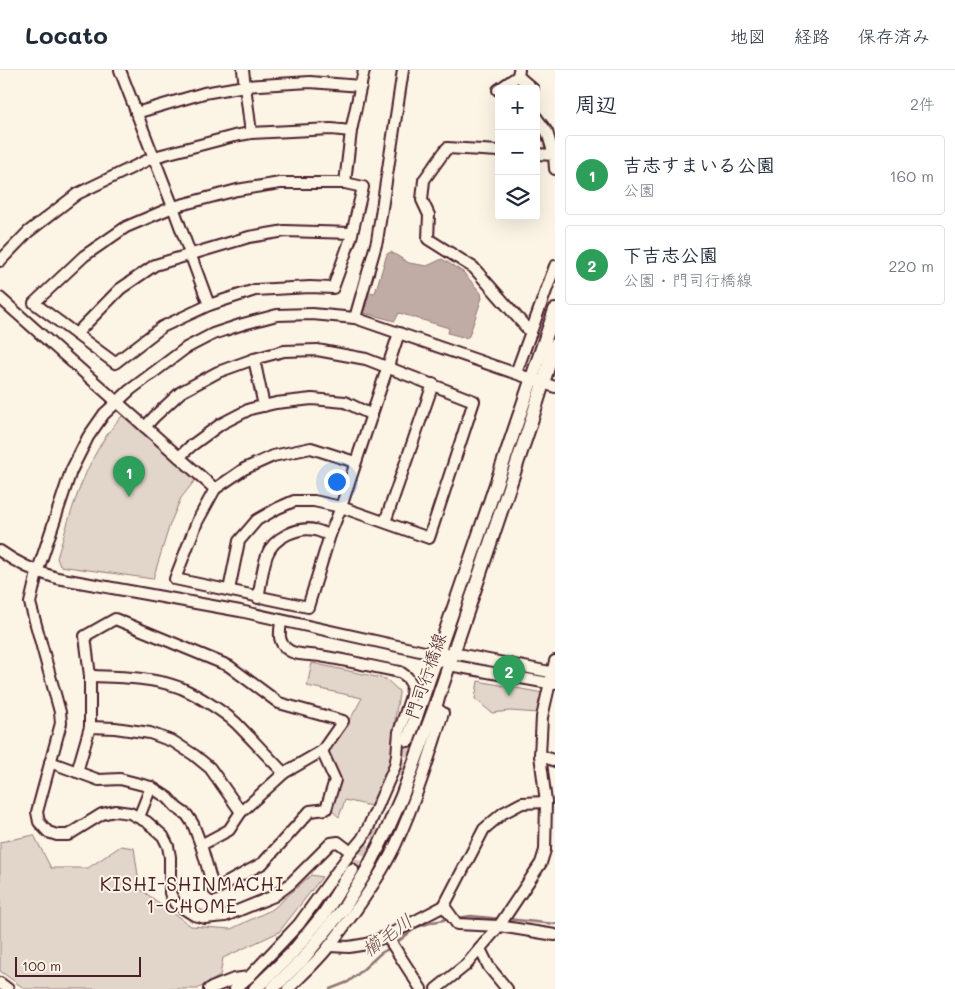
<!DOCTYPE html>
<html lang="ja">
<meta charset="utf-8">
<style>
:root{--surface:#fff;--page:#f6f6f7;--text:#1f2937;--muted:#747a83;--line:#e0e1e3;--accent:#1a73e8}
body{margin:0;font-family:Mali,"Klee One",sans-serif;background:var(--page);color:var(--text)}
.controls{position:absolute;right:15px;top:15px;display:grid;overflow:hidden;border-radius:5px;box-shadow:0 5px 20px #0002}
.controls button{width:45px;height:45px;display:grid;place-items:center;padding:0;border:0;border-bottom:1px solid var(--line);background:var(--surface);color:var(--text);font:25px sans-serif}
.scale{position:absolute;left:15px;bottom:12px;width:126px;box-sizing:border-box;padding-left:5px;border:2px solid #4a1f2b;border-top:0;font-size:14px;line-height:18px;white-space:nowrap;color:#4a1f2b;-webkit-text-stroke:4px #fcf5e5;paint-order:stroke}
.you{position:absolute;left:336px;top:411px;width:18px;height:18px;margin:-12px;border:4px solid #fff;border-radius:50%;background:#1a73e8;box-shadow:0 0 0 8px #1a73e833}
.badge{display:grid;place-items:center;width:32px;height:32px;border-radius:50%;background:var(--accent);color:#fff;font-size:16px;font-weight:700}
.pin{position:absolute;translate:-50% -41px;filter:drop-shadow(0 1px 2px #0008)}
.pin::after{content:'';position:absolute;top:26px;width:18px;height:15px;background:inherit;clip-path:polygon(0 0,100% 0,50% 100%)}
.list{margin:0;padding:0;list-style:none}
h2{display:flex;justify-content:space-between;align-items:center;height:65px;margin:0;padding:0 20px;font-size:21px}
h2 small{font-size:16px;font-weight:400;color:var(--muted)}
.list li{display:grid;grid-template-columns:32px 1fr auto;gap:15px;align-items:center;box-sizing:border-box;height:80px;margin:0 10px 10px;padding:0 10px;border:1px solid var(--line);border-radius:5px}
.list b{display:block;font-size:19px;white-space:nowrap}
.list p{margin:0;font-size:16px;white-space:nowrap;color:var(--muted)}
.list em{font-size:16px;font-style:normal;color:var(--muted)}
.icon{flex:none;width:28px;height:28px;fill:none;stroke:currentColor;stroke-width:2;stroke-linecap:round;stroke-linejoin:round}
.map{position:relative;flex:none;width:555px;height:919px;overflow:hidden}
header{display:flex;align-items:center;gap:30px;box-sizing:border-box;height:70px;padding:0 25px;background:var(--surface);border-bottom:1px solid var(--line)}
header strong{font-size:24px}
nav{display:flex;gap:28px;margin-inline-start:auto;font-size:18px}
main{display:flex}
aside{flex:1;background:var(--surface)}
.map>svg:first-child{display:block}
</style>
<header>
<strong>Locato</strong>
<nav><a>地図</a><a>経路</a><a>保存済み</a></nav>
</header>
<main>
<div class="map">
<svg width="555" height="919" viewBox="0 0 555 919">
<rect width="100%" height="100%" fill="#fcf5e5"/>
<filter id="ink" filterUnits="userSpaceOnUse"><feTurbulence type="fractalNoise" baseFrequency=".02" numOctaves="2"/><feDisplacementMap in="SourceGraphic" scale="10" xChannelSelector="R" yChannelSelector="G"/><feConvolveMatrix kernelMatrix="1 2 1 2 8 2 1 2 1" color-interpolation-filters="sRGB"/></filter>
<g filter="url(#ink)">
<g fill="#e2d5ca" stroke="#967a7a">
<path d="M122,346H125L196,409L181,428L170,454L153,509L60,496L57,488C72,439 86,385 122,346Z"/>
<path d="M312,593L386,609L399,621V624L395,649L393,685L385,706L371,736L345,730L339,747L331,740L340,710L327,682L328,679L352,646L362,628L307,616Z"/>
<path d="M478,611L543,623L539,643L510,641L492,643L475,629Z"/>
<path d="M34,765L51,798H88L121,776L134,778L140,819L191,856L231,859L273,839L311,805L322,807L279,862L223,888L220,906L197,919H25L0,901V772Z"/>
</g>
<path fill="#c0aca5" stroke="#917474" d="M391,182L409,193L427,196L442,189L463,202L481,223L482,228L469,266L466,268L448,263L449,258L399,243L395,251L364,243L369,222L375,223L387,184Z"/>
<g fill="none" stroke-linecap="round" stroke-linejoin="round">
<g stroke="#917474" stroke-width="2.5">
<path d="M457,848L471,846L501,849"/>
<path d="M507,849L555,854"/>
<path d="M396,873L417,857L433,852L449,849"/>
<path d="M330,919L348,912L358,904L381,883L392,877"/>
</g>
<g stroke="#d8cac0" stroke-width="12" stroke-dasharray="12 6" stroke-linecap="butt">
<path d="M396,702L408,670"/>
<path d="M352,800L375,753"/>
</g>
<defs>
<g id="minor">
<path d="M120,0L173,137L209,235"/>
<path d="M243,0L251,63"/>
<path d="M519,0L518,6L533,19"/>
<path d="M498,20L518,6"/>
<path d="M136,43L204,23L245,16L310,12L361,16"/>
<path d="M536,47L547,62L554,85"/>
<path d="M499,81L447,78L424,110L422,130L429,145L428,169L474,198L531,263"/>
<path d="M536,84L554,85L555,99"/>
<path d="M280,113H345L363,117L351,168L333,218L310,217L255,220L209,235L162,257L115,293L34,233L84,186L126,157L173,137L237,120Z"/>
<path d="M345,113L351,61L364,0"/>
<path d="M0,191L28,162L77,124L154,87L234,66L251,63L331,59L351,61"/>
<path d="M0,228L215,419"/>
<path d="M355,248L377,171L403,0"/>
<path d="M76,264L120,219L155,195L249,167L285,161L352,163"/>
<path d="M254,289L264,336"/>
<path d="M516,303L555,196"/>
<path d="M145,357L155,346L181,322L218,302L254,289L284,281L317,280L366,289L474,331L429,468L341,437L314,431H294L278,438L257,450L239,471L229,520"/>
<path d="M179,387L191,376L221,354L250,339L276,333L312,329L345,332L372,345"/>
<path d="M355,392L311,378L273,386L244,399L215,419L197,452L175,509L308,537L330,465L341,437L399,263"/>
<path d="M385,452L433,314"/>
<path d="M0,481C18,494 36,502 57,508L240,541L438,585L453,583L555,603"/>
<path d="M258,528C261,514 262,499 267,485C273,468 298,456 315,460C320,461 325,464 330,465"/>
<path d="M444,591L449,595L554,614"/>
<path d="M90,606C120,607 153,607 181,618C197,625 223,641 236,653C252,669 268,687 284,703"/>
<path d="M90,657L115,658L150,663L174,672L194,685L210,698L241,742"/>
<path d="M540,685L555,691"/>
<path d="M50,692L99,710L120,709L151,717L139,747"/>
<path d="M77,702L90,657V606L85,566L115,549L229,596L279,633L343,651L322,681L284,703L241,742L229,760L201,775L193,754L187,745L177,738L168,728L151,717"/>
<path d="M201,775L214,820L263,793L310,741L326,739L335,710L322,681"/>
<path d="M351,782L338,772L331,773L290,814L274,826L225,846L205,848L194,845L175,833L170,823V787L168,776L163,766L147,752L130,743L115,741L102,744L68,765H57L48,762L39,752L37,742L61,653L60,642L30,533L37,503L71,401L88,367L104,344L130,320L186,278L213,264L243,254L277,245L312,244L355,248L555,317"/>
<path d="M444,836L484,759L503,743L522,733L546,732"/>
<path d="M387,866L421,919"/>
<path d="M329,876L349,877L367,874L387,866L444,836L457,854L499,856L555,865"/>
<path d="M480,879L489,897L507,919"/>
<path d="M0,913L8,919"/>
<path d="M209,919L234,909L249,907"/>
<path d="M235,919L249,907L299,854L351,782L362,769L368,758L395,696L397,685L399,662L411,626L412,615L407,607L400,602C373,597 347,590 320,586C310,584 295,586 287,579C277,571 280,562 281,551"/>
<path d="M288,919C302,905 318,891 330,875C354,844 378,811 395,776C415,733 429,688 443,643L435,637"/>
<path d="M436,919L466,895L499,856L541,793L545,780L546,732L540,685L542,647L555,591"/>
</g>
<g id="major">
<path d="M408,670L472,485L555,240"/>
<path d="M255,919L292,883L324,844L352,800"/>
<path d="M272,919L302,890L344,838L367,800L388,758L402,726L435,637L529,358L555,275"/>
</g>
</defs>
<use href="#minor" stroke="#4a1f2b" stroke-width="14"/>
<use href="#major" stroke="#4a1f2b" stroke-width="16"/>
<use href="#minor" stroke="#fcf5e5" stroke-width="10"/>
<use href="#major" stroke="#fcf5e5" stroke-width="12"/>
</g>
</g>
<g text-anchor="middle" stroke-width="4" stroke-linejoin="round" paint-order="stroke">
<g font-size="18" fill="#4a1f2b" stroke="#fcf5e5">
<text transform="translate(426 606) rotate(-71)" y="6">門司行橋線</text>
</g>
<g font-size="19" letter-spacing="1" fill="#4a1f2b" stroke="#fcf5e5">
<text x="192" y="821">KISHI-SHINMACHI<tspan x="192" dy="22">1-CHOME</tspan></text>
</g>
<g font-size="19" font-style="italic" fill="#6d4950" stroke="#fcf5e5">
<text transform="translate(387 865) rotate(-36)" y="7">櫛毛川</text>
</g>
</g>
</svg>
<div class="controls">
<button>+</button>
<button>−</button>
<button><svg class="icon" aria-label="layers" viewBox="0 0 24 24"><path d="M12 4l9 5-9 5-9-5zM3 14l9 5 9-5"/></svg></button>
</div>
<div class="scale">100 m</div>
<div class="you"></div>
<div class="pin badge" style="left:129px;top:427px;background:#2e9e5b">1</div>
<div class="pin badge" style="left:509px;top:626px;background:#2e9e5b">2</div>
</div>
<aside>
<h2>周辺<small>2件</small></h2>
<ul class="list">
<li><span class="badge" style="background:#2e9e5b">1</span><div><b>吉志すまいる公園</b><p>公園</p></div><em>160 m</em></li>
<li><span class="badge" style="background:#2e9e5b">2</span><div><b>下吉志公園</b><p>公園 · 門司行橋線</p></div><em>220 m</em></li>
</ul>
</aside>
</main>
